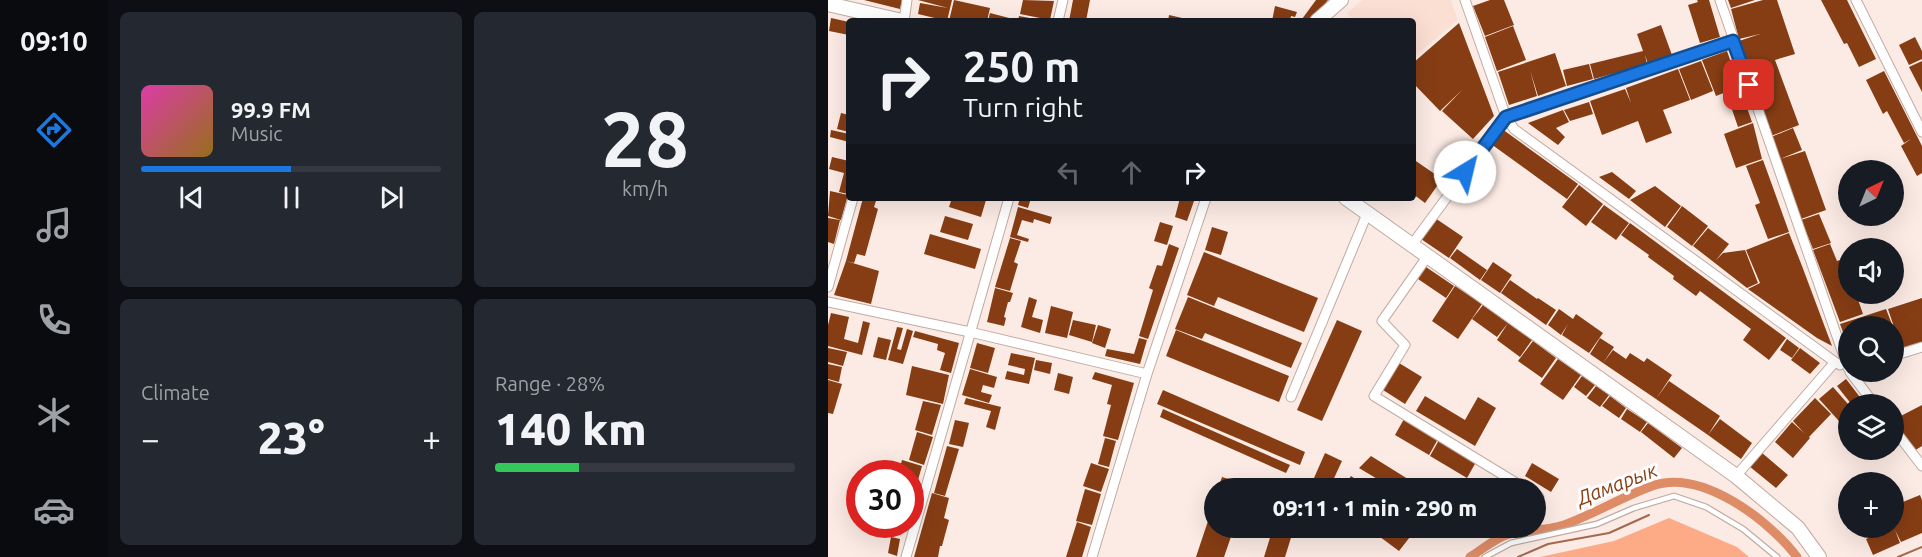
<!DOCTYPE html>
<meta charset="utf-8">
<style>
:root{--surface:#171b24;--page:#242831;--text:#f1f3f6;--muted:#9ea1a6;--line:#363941;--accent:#1b78e2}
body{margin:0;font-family:Ubuntu,sans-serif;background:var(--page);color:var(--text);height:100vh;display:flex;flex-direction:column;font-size:22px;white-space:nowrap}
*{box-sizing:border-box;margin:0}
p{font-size:20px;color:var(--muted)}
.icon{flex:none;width:33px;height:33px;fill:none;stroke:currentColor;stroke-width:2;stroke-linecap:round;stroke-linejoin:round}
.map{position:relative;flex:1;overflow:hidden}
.drawer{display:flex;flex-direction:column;gap:12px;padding:12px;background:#0d0f14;width:720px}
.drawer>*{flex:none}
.guide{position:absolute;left:18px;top:18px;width:570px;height:183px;border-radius:6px;box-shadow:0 6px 24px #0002;background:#171b24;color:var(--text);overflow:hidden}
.needle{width:39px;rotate:43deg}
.tools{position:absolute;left:1010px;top:160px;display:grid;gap:12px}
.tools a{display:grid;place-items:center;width:66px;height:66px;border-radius:50%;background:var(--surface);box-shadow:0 6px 24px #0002;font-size:30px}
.speed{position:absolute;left:18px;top:460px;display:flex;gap:12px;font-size:30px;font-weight:700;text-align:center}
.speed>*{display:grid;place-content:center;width:78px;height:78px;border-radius:50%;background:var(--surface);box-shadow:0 6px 24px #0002;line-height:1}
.speed .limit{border:9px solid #d22;background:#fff;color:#111}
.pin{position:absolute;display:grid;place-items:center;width:51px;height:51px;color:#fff;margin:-26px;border-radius:12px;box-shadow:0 3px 9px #0006}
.me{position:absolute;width:66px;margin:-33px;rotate:36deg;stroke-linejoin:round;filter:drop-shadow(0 0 4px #0008)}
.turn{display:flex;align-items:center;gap:21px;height:126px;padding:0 18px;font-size:27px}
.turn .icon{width:78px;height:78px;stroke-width:2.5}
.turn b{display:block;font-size:42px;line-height:51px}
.lanes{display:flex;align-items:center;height:57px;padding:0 18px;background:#0003;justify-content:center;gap:30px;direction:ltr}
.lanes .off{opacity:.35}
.big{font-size:45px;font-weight:800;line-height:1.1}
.drawer .widget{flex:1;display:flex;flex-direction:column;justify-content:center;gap:9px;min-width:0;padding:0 21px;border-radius:9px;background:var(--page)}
.drawer .dial{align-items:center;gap:0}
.dial b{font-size:78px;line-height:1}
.song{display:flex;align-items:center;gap:18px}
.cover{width:72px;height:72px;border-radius:9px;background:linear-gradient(135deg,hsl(320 70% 55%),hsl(40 70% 35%))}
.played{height:6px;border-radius:3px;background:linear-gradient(90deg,var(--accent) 50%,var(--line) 50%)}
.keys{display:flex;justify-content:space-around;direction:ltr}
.heat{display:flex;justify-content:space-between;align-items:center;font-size:33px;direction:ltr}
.charge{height:9px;border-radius:4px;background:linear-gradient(90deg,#34c759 28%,var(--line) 0)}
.drawer .tiles{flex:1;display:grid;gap:12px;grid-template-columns:repeat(2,1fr)}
.trip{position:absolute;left:376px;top:478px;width:342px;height:60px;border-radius:30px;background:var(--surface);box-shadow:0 6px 24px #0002;font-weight:800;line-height:60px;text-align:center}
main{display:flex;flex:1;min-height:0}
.dock{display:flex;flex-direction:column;width:108px;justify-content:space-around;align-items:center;background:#090b0e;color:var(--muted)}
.dock .icon{width:42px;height:42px}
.dock .selected{color:var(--accent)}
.dock b{font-size:27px;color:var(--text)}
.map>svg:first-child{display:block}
</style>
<main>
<nav class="dock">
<b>09:10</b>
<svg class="icon selected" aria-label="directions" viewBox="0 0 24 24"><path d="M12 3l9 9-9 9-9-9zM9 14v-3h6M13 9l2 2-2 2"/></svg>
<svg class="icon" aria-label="music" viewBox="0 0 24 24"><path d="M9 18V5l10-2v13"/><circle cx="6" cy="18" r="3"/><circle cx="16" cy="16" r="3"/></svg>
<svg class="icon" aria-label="phone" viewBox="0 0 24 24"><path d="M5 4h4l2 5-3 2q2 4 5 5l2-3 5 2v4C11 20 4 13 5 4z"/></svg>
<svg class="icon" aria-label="climate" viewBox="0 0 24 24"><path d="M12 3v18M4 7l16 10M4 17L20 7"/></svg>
<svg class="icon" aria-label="car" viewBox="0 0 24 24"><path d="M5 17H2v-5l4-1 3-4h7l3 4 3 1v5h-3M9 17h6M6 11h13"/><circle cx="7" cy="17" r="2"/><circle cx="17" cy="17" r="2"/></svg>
</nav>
<section class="drawer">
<div class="tiles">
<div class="widget">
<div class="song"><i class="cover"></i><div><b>99.9 FM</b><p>Music</p></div></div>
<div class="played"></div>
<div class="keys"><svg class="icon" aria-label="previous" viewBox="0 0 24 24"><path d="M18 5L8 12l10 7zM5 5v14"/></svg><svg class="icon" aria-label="pause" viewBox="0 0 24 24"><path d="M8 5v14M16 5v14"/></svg><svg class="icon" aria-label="next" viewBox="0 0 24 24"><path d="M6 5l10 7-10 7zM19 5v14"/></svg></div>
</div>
<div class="widget dial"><b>28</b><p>km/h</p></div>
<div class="widget"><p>Climate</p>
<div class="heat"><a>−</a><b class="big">23°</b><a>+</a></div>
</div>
<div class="widget"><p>Range · 28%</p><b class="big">140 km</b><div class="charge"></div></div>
</div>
</section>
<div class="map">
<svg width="1094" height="557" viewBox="0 0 1094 557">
<rect width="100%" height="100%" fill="#fcebe4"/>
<path fill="#fcdfd3" d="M534,0H623L630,20L585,58V21H527L519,13Z"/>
<path fill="#fcab86" d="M841,518L909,547L921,557H712L786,541Z"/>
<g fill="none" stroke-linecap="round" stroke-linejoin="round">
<path stroke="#a4694d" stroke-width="2" d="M690,557L720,544L781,533L821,515
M1070,557L1094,547"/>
<path stroke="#de8c66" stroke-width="9" d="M642,557C654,550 668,537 681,534C699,530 718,531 736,525C766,514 794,497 824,486C873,468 941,520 969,557"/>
</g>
<path fill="#863d14" d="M36,0H74L72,9Z
M90,0H124L119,21L90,14L92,3L120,8Z
M126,0L162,8L159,21H121Z
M195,0L226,1L222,20L192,14Z
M245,0H262L258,21H241Z
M488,0H500L483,21L474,19Z
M662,0H676L686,25L657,36L645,6Z
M869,0H881L892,37L872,43L860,5L870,2Z
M900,0H927L903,8Z
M935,0H949L967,54L947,60L971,125L943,136L911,41L932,34L911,39L903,9Z
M993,0H1019L1048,59L1031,67L1019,43L1016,44Z
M447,6L469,12L467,17L463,16L462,21H444Z
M162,13L189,20V21H160Z
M341,15L363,20V21H340Z
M191,16L212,20V21H190Z
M3,18L21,22V35L1,31Z
M631,23L666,116L645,139L614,111L634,90L612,111L585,83V63Z
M833,25L844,55L820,64L817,55L819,64L766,79L762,64L815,51L809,34Z
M685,26L698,60L669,71L657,37Z
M1087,37L1094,51V59L1081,65L1071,45Z
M899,51L924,122L910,127L898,92L888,96L874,60Z
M727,53L738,86L710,96L702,70L709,96L681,105L670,72Z
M873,61L885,91L863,100L851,69Z
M1094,61V92L1081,67Z
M761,64L765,79L739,86L735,70Z
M850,69L862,100L835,110L844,133L818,143L810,121L774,135L762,101L797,89L803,103L798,88Z
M1056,71L1094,146V173L1089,176L1073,146L1083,139L1076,143L1059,111L1055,114L1038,80Z
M761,102L765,114L742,121L736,110Z
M735,110L741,122L728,128L737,137L730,145L700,123Z
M13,113L21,115V132L9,129Z
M925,123L934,159L908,168L896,134Z
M965,128L974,150L952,159L943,137Z
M674,129L721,163L710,178L663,144Z
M3,130L21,134V142L2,137Z
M977,151L998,210L973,219L952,159Z
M4,157L21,161L20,194L11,192L16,173L1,169Z
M585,159L614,179L597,203L585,194Z
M935,160L961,232L940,239L927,205L932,203L918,166Z
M721,163L750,184L739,199L710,178Z
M784,172L808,191L801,199L771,177Z
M751,185L775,204L758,226L734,207Z
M827,186L853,206L837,227L802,200Z
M2,191L20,195L13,220L0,216Z
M35,198H49L46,207L50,209L37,256L29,254L26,263L18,261Z
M124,198H151L158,200L153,217L121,207Z
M192,198H203L200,208L190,205Z
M352,198L366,201L359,221L347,217Z
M776,205L801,223L788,240L763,222Z
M854,206L880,226L864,246L839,227Z
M190,207L224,217L222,224L206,219L205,223L194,220L189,235L201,239L200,242L182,237Z
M991,214L1003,243L985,249L973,220Z
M117,216L145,224L140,240L112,232Z
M0,218L12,220L6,244L0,242Z
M607,218L635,237L621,258L593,239Z
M332,222L345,226L339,245L326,241Z
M802,223L958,338L941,360L915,340L923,329L872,291L868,296L845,279L846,276L820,257L821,255L793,235Z
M384,227L400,232L393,255L377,250Z
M880,228L901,244L888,260L895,253L917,250L930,283L919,288L865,246Z
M961,233L974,266L1004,346L989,338L920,289L932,283L918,250Z
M102,234L153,249L147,269L96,254Z
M182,238L193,241L186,262L190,264L182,291L167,287Z
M341,244L351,248L320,339L311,336L325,290L321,288L329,265L334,266Z
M1002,244L1009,261L1020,257V294H1028L1035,314L1012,322L985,250Z
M629,249L659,270L652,280L622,258Z
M376,252L490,298L476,332L390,297L386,306L359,295Z
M18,261L51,271L43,304L6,295Z
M665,262L684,275L672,293L653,280Z
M598,267L626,286L618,298L590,279Z
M682,280L709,299L710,298L728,310L718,325L673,293Z
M627,286L654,304L630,339L604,321Z
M167,288L185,293L182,302H180L176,317L178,318L176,326L159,322Z
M201,297L209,300L204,317L215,320L212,333L193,327Z
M360,297L474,343L463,368L377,333L374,339L347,329Z
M1094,298V342L1065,352V329L1071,342L1060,309Z
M655,305L680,323L669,337L644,319Z
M223,306L245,312L239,338L217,333Z
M731,309L745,319L748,314L775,333L761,353L734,335L740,324L733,335L720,325Z
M1058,309L1065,327H1020V346L1012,324Z
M3,313L21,317L16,339L30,343L35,321L42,323L34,355L0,346V325Z
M245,320L268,325L264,342L241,335Z
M509,320L534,331L494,421L469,410Z
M680,323L704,340L692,357L669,340Z
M270,325L283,329L277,348L264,343Z
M69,327L75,328L69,349L73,350L79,329L85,331L75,364L60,360Z
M348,330L461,376L451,402L338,356Z
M87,331L131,343L123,373L112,370L117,353L109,350L110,344L85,337Z
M50,337L63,340L58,360L45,357Z
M311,338L319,340L312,364L277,356L279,349L306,354Z
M772,338L786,347L775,363L762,354Z
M959,339L971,348L964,358L952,350Z
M705,341L728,358L714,378L690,361Z
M149,343L167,348L160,373L142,368Z
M0,348L19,352L15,366L0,362Z
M972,348L992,363L982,374L963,360Z
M785,350L798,359L802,353L816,362L819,358L844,375L828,399L775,363Z
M183,353L207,358L201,384L177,379L179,371L196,375L197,369L180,365Z
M730,359L753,375L735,400L712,384Z
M208,360L224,363L222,374L206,370Z
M571,363L594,377L577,404L555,390Z
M0,364L14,367L11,382L0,379Z
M84,366L121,375L115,404L78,395Z
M142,369L169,377L166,388L155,385L153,392L164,395L161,403L134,395Z
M267,372L306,383L290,440L275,436L283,405L279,404L284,385L264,379Z
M230,373L245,377L241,394L226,390Z
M754,376L767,385L758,396L746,387Z
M1018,379L1038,405H1024L1009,386Z
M0,380L14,384L5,414L0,413Z
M841,381L892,416L880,435L828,399Z
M768,386L781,395L772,407L759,398Z
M1005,387L1020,404V431L991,399Z
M335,390L477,452L472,465L329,404Z
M597,396L637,420L650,397L668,408L647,446L588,411Z
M782,396L798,408L791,418L774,406Z
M138,398L173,407L167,430L158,427L163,411L136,404Z
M987,398L1003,414L981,437L982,438L965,458L947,442L964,422L976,433L965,421Z
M95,401L113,405L104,435L87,430Z
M1094,405V446L1086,451L1065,423V420Z
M335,409L462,465L458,473L332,417Z
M799,409L819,422L812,432L793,419Z
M576,419L610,439L601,455L567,435Z
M892,419L924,443L913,459L880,435Z
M127,420L141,423L135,447L121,444Z
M820,423L854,448L846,458L813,432Z
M89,432L105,437L96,465L81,460Z
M277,438L288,441L281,467L270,464Z
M611,440L648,462L639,478L602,456Z
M119,446L131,449L117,496L106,493Z
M933,452L960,475L948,488L921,466Z
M497,453L514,461L501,489H485L482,487Z
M543,456L596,489H566L531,468Z
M74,460L94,466L90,480L82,477V474H70Z
M263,463L281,469L273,492L255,486Z
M704,463L731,479L723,492L697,476Z
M523,476L542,489H527L518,483Z
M394,477L420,485L419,489H390Z
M671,478L689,489H664Z
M82,480L88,482L85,497H82Z
M257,489L273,494L264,525L248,521Z
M104,493L121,498L116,518L121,520L114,546H112L110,557H86Z
M1092,495L1094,500V533L1073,542L1067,530L1072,543L1045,555L1038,539L1051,533L1042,536L1038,528H1065V506Z
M387,500V528H406L396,557H368Z
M249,522L263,527L254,557H238Z
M445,528H466L457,557H436Z
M540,528H578L585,533L571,551Z
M63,537L72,539L69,556L60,553Z"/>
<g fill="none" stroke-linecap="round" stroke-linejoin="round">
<defs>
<path id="lane" d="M657,557L683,543L769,524L806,508L846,496L878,507L915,529L949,557"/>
<path id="street" d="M637,0L678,117L686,129L1007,362
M892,0L1020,368
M1028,0L1094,132
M76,21L79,0
M230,21L235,0
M583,246L678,117L905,41
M599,257L554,321L577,345L546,396L698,489
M0,287L25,198
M0,302L142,332L319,374
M1065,356L1094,347
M1022,372L1047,405
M463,397L539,214
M1065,428L1094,466
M908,476L1007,362L1012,365
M708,495L711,497
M78,557L181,198
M264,557L319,374L378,198"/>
<path id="secondary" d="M0,4L74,21
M489,21L513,0
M518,198L908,476L970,528L991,557"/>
</defs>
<use href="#lane" stroke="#bfaba2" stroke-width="7"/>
<use href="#street" stroke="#bfaba2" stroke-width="11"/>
<use href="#secondary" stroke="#bfaba2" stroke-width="16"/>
<use href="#lane" stroke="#fff" stroke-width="4.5"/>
<use href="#street" stroke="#fff" stroke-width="9"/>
<use href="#secondary" stroke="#fff" stroke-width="14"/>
</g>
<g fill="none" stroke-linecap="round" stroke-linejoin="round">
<defs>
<path id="route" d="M637,172L678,117L905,41L921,85"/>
</defs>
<use href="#route" stroke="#124e93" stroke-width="15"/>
<use href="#route" stroke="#1b78e2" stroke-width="10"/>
</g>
<g text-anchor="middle" stroke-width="6" stroke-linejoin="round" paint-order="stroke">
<g font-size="20" font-style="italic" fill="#893e15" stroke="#fdfdfd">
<text transform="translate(789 484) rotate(-21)" y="7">Дамарык</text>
</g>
</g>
</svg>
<div class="tools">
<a><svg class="needle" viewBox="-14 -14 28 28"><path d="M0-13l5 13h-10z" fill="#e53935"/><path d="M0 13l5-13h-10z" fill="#9ea1a6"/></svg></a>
<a><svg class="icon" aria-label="sound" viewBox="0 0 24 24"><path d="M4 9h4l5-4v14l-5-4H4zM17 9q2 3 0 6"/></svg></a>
<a><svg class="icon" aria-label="search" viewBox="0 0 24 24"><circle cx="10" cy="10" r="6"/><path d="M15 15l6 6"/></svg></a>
<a><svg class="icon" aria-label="layers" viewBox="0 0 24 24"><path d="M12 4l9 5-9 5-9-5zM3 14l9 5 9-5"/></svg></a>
<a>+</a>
</div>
<div class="speed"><div class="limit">30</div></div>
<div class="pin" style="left:921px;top:85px;background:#d93025"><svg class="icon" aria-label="arrive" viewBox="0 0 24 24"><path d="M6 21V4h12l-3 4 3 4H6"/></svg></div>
<svg class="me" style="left:637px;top:172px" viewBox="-20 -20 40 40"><circle r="19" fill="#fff"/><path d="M0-13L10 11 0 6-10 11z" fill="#1b78e2"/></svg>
<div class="trip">09:11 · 1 min · 290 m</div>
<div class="guide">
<div class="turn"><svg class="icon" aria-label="right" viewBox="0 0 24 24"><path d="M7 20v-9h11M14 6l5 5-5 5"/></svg><div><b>250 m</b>Turn right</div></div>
<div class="lanes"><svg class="icon off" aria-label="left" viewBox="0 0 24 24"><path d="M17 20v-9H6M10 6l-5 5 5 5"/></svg><svg class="icon off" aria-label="ahead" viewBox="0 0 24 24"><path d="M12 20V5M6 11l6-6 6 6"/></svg><svg class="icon" aria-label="right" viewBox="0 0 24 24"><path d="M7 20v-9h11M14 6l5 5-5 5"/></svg></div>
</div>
</div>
</main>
